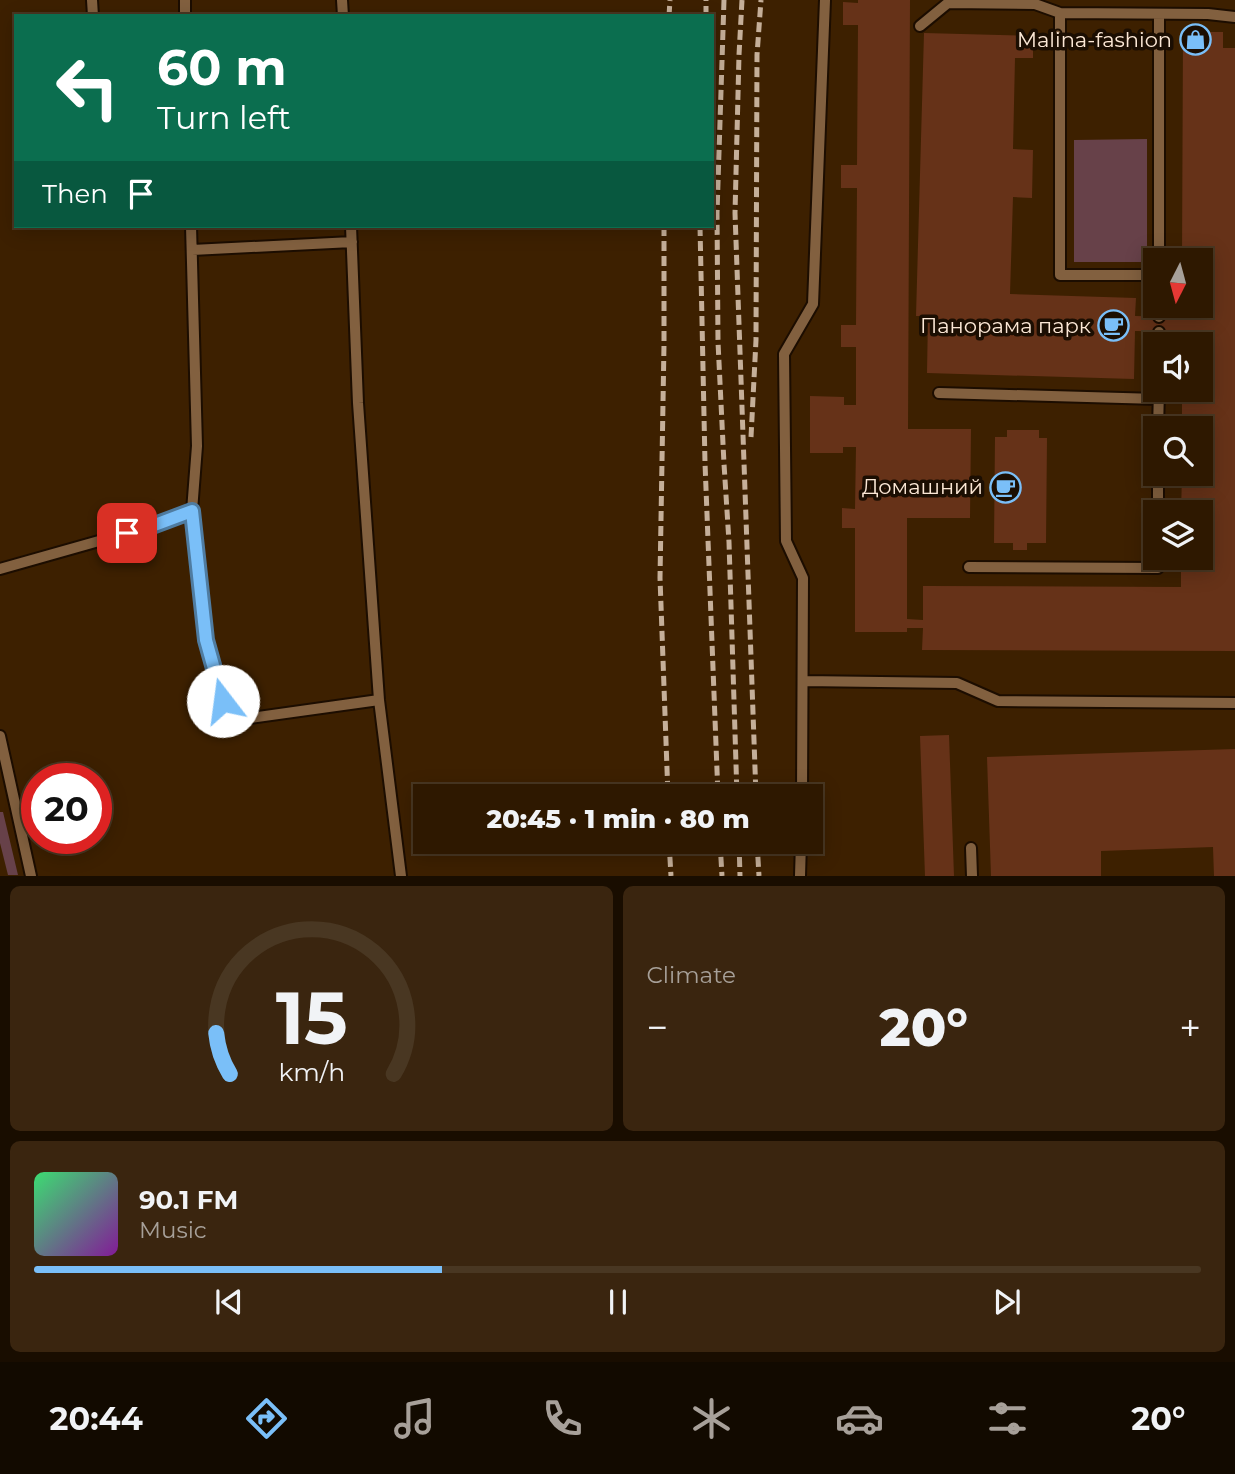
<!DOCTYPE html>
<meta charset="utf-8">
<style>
:root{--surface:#2e1800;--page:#3a250f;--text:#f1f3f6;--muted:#a7a099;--line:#493722;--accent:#7abff8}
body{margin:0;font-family:Montserrat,sans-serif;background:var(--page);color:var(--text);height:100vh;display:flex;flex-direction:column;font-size:26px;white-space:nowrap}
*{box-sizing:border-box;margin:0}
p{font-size:23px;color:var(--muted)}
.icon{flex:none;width:38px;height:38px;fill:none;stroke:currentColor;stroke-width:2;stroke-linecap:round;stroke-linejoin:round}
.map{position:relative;height:876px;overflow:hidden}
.sheet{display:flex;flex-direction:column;gap:10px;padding:10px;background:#190d00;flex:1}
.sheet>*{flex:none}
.top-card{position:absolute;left:14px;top:14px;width:700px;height:214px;border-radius:0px;box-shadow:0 4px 18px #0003,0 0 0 2px var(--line);background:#0b6e4f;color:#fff;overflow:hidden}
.needle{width:46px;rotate:186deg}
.tools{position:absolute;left:1143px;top:248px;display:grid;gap:14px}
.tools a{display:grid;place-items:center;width:70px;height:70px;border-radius:0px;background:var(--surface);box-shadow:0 4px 18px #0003,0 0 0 2px var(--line);font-size:35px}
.speed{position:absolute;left:21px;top:763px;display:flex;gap:14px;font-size:35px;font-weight:700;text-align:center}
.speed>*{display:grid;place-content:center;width:91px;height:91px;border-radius:50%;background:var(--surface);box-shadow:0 4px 18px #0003,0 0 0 2px var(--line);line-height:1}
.speed .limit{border:10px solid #d22;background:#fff;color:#111}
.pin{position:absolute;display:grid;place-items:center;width:60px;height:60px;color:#fff;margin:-30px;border-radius:14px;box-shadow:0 4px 10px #0006}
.me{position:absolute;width:77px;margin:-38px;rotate:345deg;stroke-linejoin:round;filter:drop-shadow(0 0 5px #0008)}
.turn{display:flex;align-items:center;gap:24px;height:147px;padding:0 28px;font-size:32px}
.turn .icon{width:91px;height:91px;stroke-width:2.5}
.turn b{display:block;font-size:49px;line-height:60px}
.then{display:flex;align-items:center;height:66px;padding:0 28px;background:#0003;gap:14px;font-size:26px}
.big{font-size:52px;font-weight:800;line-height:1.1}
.sheet .tile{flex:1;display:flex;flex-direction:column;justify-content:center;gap:10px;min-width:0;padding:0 24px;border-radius:10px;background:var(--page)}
.sheet .dial{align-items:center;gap:0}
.dial svg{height:182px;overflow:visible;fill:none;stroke:var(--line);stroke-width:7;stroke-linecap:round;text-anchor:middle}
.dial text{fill:var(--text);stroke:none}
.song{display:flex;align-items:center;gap:21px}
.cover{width:84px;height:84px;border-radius:10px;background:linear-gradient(135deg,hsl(140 70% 55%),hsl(290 70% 35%))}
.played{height:7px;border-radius:4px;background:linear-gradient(90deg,var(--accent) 35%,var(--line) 35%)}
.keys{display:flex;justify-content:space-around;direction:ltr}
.heat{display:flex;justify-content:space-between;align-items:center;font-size:38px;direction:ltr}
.sheet .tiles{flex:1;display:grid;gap:10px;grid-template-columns:1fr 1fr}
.tile:last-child{grid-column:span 2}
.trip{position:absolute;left:413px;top:784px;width:410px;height:70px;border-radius:0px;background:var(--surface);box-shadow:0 4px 18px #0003,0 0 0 2px var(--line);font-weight:800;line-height:70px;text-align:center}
.menu{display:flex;height:112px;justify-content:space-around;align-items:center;background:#120a00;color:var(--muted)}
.menu .icon{width:49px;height:49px}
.menu .current{color:var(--accent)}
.menu b{font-size:32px;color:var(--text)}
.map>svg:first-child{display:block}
</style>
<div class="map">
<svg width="1235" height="876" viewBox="0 0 1235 876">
<rect width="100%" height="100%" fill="#3d2000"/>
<path fill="#674149" d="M1147,139V262H1074V140Z
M3,812L18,875H8L0,843V812Z"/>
<path fill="#663218" d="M858,0H910L908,429H971L970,518H907V619L923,620V586L1181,587V558H1200V513H1181L1182,474H1200V429H1182V390H1200V345H1182V332L1135,331L1134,379L927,373L928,316H916L924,33L1033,36V58H1015L1013,149L1033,150L1032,198L1013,197L1010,294L1136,298L1135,316L1182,317V306H1200V261H1182L1183,32H1223V48H1235V651L922,650L923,628H907V632H855V528H842V508L855,509L856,447H843V453H810V396L844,397V405H856V347H841V325H856L857,188H841V165H857L858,25H843V2L858,3Z
M1007,430H1039V438H1047L1046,543H1027V550H1013V543H994L995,437H1007Z
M949,735L954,876H925L920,736Z
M1235,749V876H1214L1213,847L1101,851V876H991L987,757Z"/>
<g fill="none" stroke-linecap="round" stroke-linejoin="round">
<defs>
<path id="service" d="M92,0L93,16
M185,0V16
M342,0L343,16
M1060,13V275H1155
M1159,14V261
M920,26L948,3L1035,4L1060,13L1208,14L1235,17
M191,226L197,446L192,511L206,640L229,721L379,700
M351,226L358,403L379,700L401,876
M192,250L352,242
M1159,317V306
M1159,345V332
M939,393L1158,399
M1158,429L1159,390
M1158,513V474
M969,567L1158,568V558
M0,569L152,526L192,511
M803,681L957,683L998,701L1235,703
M0,736L31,876
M802,796L803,578L786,541L784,354L813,304L825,0
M971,848L972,876
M800,876L801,842"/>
</defs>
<use href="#service" stroke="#1c0d00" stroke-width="14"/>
<use href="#service" stroke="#82603f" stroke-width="10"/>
<path stroke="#c5af99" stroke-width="5" stroke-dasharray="10 5" stroke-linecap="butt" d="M724,0L717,213L718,342L724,464L729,542L737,796
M742,0L739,55L735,213L756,796
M669,16L670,0
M706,16V0
M664,226V344L660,578L668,796
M700,226L705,463L718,796
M751,437L756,340L757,55L761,0
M669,842L671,876
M720,842L722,876
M739,842L740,876
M757,842L759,876"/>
</g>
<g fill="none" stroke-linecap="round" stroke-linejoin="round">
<defs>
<path id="route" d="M127,533L152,526L192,511L206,640L223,701"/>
</defs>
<use href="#route" stroke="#4f7ca1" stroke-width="18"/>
<use href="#route" stroke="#7abff8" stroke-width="12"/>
</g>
<defs>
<symbol id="shop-ring" viewBox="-11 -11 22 22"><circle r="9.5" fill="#1b0e02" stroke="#7abff8" stroke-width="1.5"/><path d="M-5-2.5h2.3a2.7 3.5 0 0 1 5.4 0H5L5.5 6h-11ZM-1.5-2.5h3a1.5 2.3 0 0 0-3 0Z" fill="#7abff8"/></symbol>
<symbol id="cafe-ring" viewBox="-11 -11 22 22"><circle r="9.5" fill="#1b0e02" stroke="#7abff8" stroke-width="1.5"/><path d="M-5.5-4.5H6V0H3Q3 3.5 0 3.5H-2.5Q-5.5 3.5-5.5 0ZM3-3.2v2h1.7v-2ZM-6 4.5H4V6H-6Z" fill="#7abff8"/></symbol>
</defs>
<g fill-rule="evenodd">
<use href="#shop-ring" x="1178" y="22" width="35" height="35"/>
<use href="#cafe-ring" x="1096" y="308" width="35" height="35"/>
<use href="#cafe-ring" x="988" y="470" width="35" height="35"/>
</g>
<g text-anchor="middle" stroke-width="7" stroke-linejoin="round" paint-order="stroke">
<g font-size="21" fill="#fce8d6" stroke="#1b0e02" text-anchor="end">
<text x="1172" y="47">Malina-fashion</text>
<text x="1091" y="333">Панорама парк</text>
<text x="983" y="494">Домашний</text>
</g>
</g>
</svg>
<div class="tools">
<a><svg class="needle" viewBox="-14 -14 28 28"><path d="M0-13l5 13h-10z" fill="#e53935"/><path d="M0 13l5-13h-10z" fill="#a7a099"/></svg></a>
<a><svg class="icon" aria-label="sound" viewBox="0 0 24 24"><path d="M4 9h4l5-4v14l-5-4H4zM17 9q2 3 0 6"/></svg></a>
<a><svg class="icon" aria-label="search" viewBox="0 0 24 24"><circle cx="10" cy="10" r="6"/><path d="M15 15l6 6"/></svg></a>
<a><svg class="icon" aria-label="layers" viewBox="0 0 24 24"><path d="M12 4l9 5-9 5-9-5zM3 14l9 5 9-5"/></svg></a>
</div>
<div class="speed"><div class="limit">20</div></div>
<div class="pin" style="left:127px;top:533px;background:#d93025"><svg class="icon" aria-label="arrive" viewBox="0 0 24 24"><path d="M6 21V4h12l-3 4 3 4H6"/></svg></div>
<svg class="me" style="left:223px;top:701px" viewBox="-20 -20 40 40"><circle r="19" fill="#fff"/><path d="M0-13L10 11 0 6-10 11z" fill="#7abff8"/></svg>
<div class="trip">20:45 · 1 min · 80 m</div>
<div class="top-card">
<div class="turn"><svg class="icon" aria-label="left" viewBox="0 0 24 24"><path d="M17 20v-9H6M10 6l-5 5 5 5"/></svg><div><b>60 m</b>Turn left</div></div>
<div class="then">Then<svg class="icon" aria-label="arrive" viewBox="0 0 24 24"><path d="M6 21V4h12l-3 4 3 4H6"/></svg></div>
</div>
</div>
<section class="sheet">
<div class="tiles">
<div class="tile dial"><svg viewBox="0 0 100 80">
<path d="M14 69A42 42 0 1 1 86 69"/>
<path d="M14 69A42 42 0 0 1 8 51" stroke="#7abff8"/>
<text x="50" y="56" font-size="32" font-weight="700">15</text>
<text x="50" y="72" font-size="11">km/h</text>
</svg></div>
<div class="tile"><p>Climate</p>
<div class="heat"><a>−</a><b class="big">20°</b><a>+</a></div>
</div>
<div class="tile">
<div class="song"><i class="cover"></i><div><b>90.1 FM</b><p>Music</p></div></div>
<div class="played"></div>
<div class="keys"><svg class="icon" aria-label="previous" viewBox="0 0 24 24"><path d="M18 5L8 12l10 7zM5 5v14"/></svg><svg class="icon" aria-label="pause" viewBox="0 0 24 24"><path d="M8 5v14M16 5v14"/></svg><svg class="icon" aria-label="next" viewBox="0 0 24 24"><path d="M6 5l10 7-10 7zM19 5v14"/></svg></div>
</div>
</div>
</section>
<nav class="menu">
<b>20:44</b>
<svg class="icon current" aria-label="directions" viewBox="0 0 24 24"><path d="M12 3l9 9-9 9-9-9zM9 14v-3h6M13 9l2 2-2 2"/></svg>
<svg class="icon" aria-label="music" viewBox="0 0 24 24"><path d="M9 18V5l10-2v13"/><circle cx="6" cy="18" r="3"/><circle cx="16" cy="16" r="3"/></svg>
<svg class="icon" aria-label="phone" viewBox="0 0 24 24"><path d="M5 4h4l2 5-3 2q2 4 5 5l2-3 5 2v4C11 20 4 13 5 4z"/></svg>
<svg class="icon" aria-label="climate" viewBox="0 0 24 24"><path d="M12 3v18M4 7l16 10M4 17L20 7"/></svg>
<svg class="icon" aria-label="car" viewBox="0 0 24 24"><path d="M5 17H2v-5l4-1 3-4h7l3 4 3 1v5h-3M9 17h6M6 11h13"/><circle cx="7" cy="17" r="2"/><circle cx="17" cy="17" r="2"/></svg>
<svg class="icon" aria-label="filters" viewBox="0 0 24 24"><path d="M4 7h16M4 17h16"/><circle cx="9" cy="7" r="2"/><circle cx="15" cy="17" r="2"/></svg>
<b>20°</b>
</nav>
